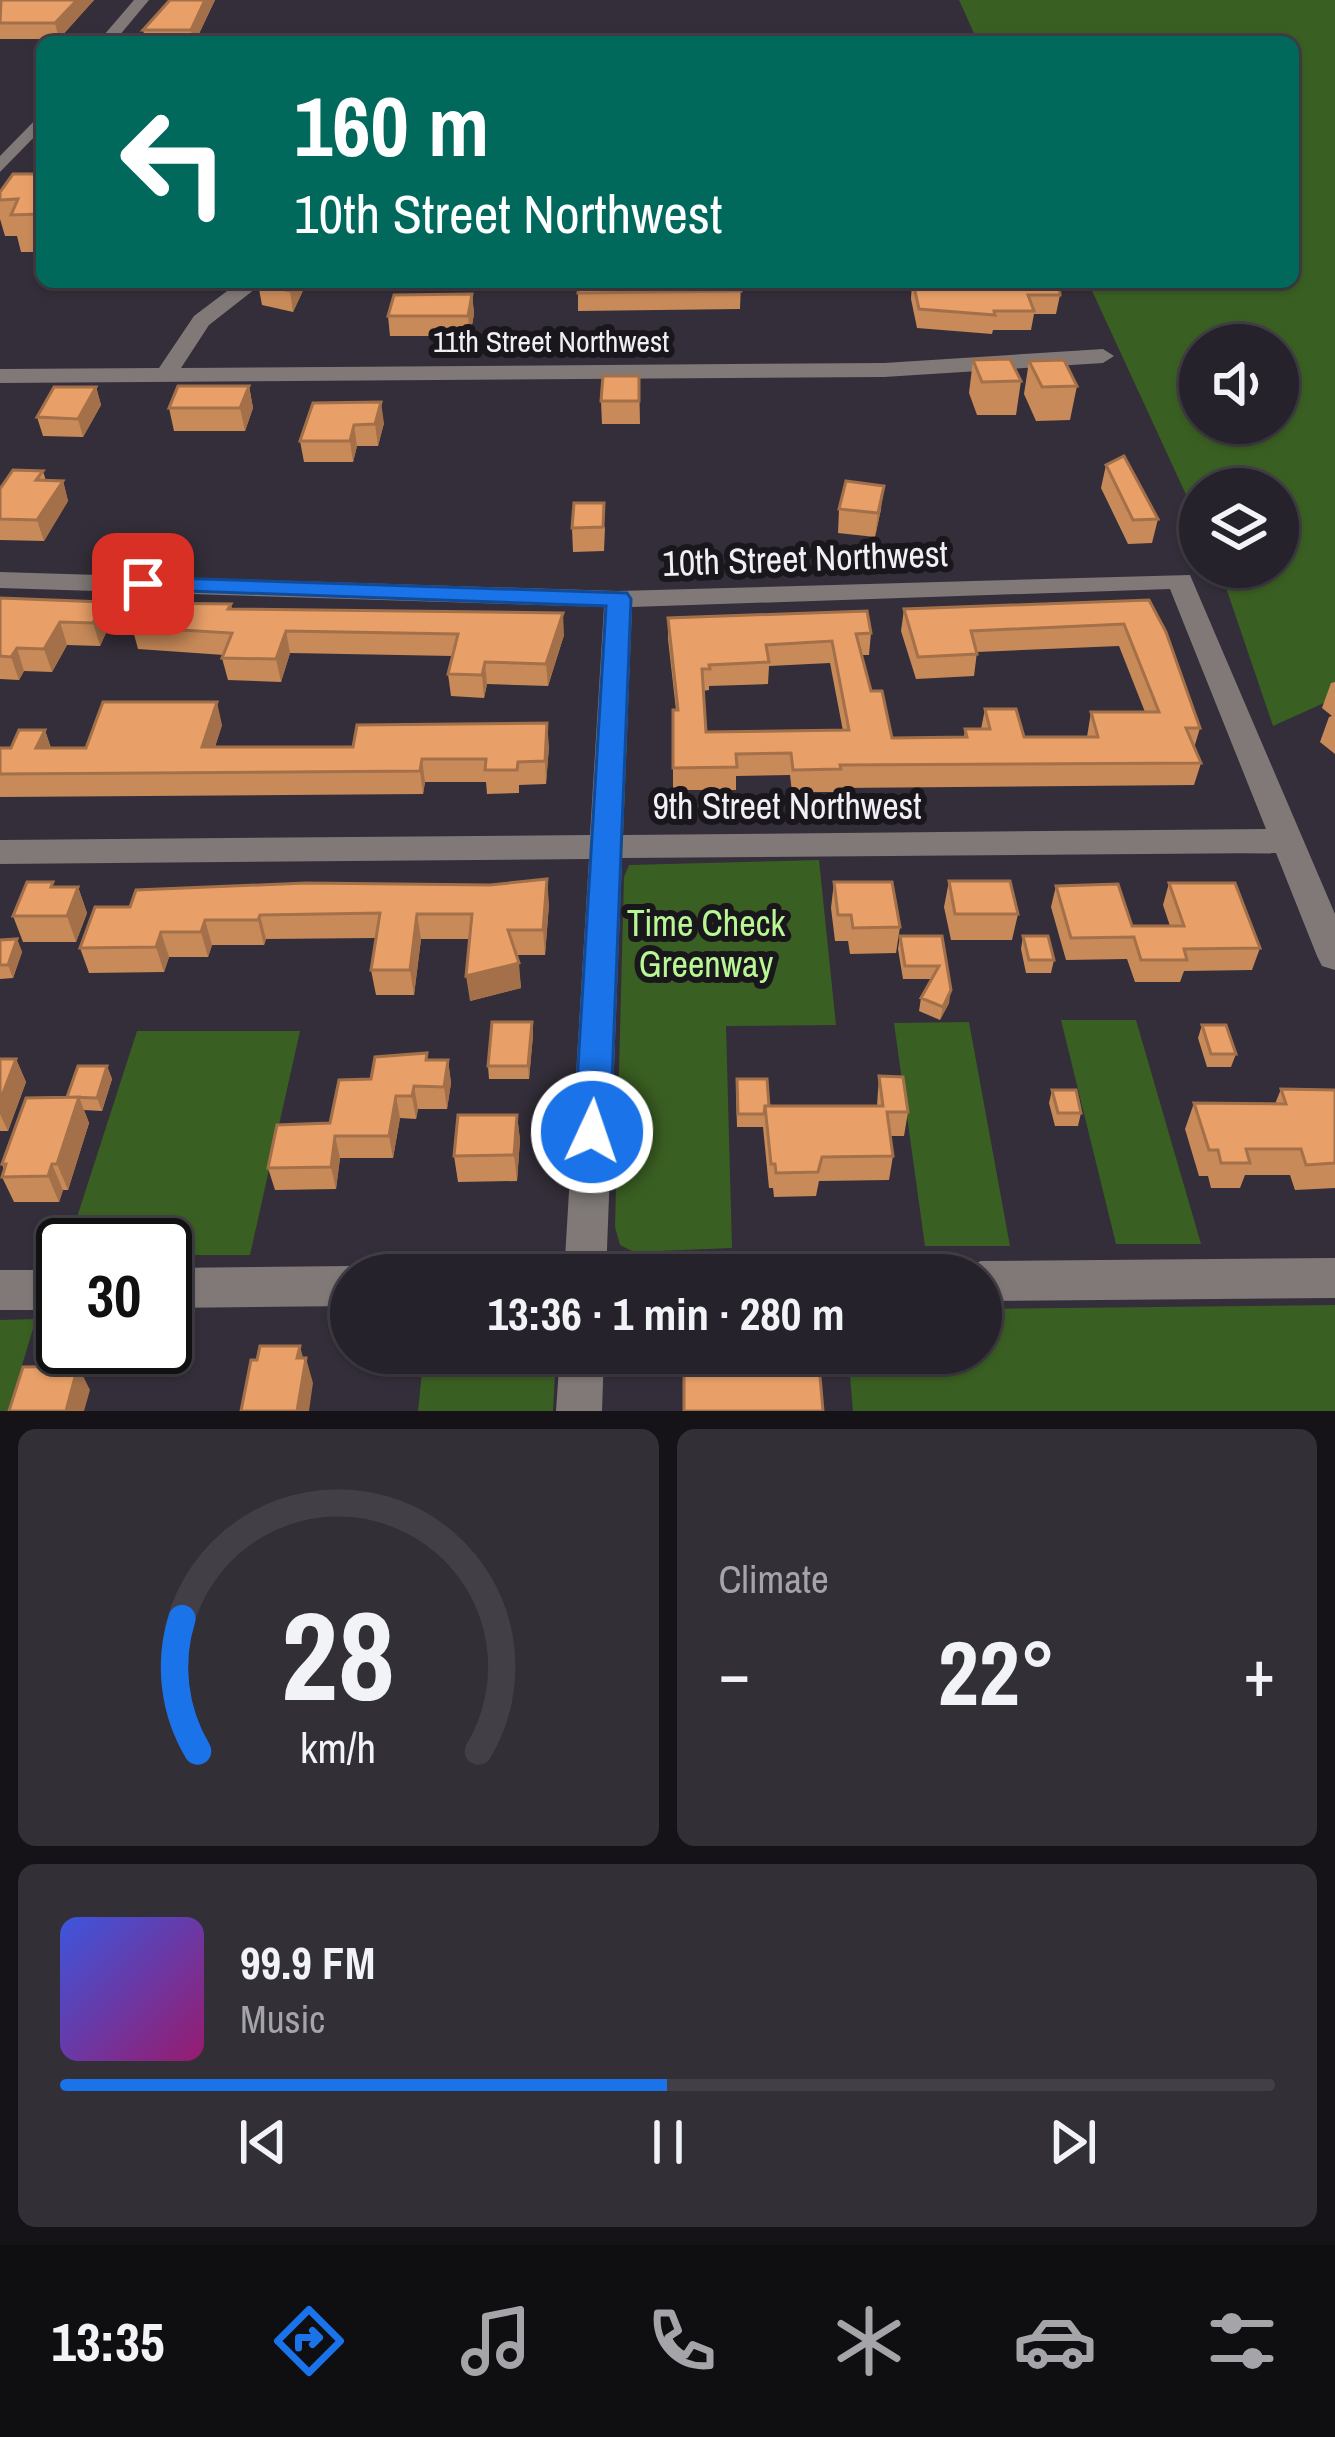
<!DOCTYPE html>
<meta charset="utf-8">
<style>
:root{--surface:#26222b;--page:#322f37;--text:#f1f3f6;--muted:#a4a4a9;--line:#423f47;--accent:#1a73e8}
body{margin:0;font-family:"Archivo Narrow",sans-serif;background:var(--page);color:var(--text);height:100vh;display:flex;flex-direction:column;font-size:45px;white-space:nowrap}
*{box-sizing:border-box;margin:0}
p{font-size:39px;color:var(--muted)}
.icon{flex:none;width:66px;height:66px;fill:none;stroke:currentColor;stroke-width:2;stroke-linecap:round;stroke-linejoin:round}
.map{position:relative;height:1411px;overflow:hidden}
.details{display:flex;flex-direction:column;gap:18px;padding:18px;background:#151318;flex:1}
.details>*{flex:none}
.guide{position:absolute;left:36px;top:36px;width:1263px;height:252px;border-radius:18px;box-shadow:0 3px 9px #0004,0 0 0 3px var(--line);background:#00695c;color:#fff;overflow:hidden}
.buttons{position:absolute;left:1179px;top:324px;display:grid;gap:24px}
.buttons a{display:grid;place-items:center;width:120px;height:120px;border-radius:50%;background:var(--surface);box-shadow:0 3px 9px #0004,0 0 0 3px var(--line);font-size:60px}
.speed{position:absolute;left:36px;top:1218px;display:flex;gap:24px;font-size:60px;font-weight:700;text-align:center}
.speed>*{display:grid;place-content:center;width:156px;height:156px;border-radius:50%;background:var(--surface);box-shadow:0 3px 9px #0004,0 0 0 3px var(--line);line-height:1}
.speed .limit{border:6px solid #111;border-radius:18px;background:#fff;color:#111}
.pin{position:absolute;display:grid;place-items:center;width:102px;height:102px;color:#fff;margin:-51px;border-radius:24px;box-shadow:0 6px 18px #0006}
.me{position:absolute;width:132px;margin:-66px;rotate:3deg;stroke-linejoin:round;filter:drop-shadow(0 0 9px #0008)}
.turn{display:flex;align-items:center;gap:42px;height:252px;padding:0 60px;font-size:54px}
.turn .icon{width:156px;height:156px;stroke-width:2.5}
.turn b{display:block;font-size:84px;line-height:102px}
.big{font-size:90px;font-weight:700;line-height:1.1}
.details .tile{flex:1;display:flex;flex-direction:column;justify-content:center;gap:18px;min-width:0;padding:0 42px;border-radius:18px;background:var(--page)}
.details .dial{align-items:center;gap:0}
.dial svg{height:312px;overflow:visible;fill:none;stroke:var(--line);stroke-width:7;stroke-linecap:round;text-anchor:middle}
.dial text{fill:var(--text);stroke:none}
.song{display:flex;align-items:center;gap:36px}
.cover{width:144px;height:144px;border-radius:18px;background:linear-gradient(135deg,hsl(230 70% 55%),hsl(320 70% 35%))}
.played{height:12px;border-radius:6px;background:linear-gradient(90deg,var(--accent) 50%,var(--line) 50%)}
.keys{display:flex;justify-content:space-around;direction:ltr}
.heat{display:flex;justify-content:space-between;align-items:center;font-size:66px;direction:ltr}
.details .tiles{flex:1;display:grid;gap:18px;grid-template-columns:1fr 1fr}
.tile:last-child{grid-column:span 2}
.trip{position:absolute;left:330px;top:1254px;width:672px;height:120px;border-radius:60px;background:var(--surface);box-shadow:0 3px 9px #0004,0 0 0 3px var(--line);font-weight:700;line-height:120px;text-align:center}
.tab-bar{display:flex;height:192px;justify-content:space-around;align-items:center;background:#0f0e11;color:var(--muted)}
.tab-bar .icon{width:84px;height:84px}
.tab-bar .current{color:var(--accent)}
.tab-bar b{font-size:54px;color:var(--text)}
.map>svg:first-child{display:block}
</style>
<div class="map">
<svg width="1335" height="1411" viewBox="0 0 1335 1411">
<rect width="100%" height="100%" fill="#332e39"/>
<path fill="#3a5f22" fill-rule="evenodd" d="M959,0H1335V698L1273,726L1219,567H1278V489H1200V525L1088,282H1293V42H978ZM1200,345H1278V423H1200Z
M819,860L836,1025L726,1026L732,1248L634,1252L620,1245L615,1227L624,877L629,865Z
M1061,1020H1136L1201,1244H1116Z
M969,1022L1010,1246H925L894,1023Z
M137,1031H300L250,1255H165V1245H68Z
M1335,1305V1411H853L848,1353H981V1309Z
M36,1319L8,1411H0V1320Z
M424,1353H556L553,1411H418Z"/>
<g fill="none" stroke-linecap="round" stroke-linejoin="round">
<path fill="#807977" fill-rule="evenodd" d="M134,0H149L114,42H98Z
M42,113V129L0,172V156Z
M239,282H264L209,325L181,368L884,363L1103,349L1114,356L1103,363L884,377L0,383V369L159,368L194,316Z
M0,572L618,591L1190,575L1335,914V970L1322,966L1317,956L1276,853L622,858L606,1275H564L589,859L0,864V840L590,835L604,607L0,588ZM1170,589L1266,829L623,835L632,607Z
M1335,1258V1298L981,1301V1275H962L966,1267L981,1261Z
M351,1266L368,1275H351V1306L165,1308V1268Z
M0,1270H63V1310H0Z
M560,1353H604L602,1411H556Z"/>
</g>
<path fill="#c88a59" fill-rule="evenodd" d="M0,0H94L59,39H0Z
M170,0H215L195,42H146L143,30Z
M42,174V252H21L17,236H5L0,219V192Z
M741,282L740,309L578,311V293Z
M912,282L1060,295L1056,314H1034L1031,330H993L992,334L917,328L911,299Z
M258,284H306L293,312L262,305Z
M472,294L474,314L470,336H390L388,316Z
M973,360L1021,381L1016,415H977L969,393Z
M1029,361L1077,386L1070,420L1036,421L1024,394Z
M639,376L640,424H602L601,401Z
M249,386L253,408L245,431H174L169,408Z
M96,387L101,405L83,437L43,436L37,417Z
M313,403L384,423L378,446H357L353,462H304L300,441Z
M1106,465L1158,519L1152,543L1128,544L1101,488Z
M43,471L46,481H63L68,501L44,541L0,540V489Z
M839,509H881L875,537L838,533Z
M605,527L604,551L573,552L572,528Z
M0,598L103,602L110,624L100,646L67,645L52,672L24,671L19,680L0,679Z
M1149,600L1200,728L1194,748L1201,763L1194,785L839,788V792H792L790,775L736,776V790H673V710H676L668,639V618L871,633L869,655H861L871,691L892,738L964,737L965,729H981L985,709L1024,737H1087L1091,712H1145L1119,646L977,652L974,676L916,679L901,631L904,609ZM830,663L843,731L706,732L703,691L709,690V686L768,684L769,666Z
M231,604L232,609L564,635L548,686L487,684L484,698L451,696L448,674L453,656L290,653L281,682L228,680L222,658L224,655L138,649L132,627Z
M1335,682V754L1320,742L1329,717L1332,716L1322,708L1331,683Z
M222,725L215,747L549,746L546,784L519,785V793L487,794L486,782H425L423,794L0,797V748H11L45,730L51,748H86Z
M949,881L1018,914L1012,940H951L944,907Z
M834,882L900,927L896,953L850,954L848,941H835L831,908Z
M1169,883L1260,948L1252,970L1184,971L1180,982H1135L1127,959L1066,960L1051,907L1056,886L1132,926H1170L1163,905Z
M55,887H78L87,913L76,942H23L13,916Z
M549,904L545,955H517L521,988L470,1001V939H421L414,995H376L371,970L376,938L266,939L264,945H212L208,957H169L164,972L89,973L80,948L95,907Z
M900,936H942L949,1003L940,1020L919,1011L921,998L932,979H903L898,949Z
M1023,936L1054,960L1051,973H1026L1021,949Z
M17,939L22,952L13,978L0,979V940Z
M532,1022L533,1035L529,1079H489L488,1066Z
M1202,1025L1236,1054L1231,1067H1207L1198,1038Z
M0,1059H16L26,1082L8,1131H0Z
M448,1060L451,1083L447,1109H418L416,1119L400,1118L393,1158H340L336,1189L275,1190L268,1168L330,1123L371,1079Z
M107,1066L112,1079L102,1111L84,1110L89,1123L68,1190H63L59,1202H14L2,1177L4,1170L2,1164L67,1097Z
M879,1076L908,1112L904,1136H890L893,1156L889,1180L819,1181L816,1196L774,1197L773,1188H769L763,1127H737L736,1092L769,1106H877Z
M1281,1089L1335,1090V1188L1295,1190L1290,1175H1245L1240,1188H1211L1208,1176H1199L1185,1129L1194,1103L1275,1104Z
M1052,1090L1081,1113L1078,1126H1055L1049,1103Z
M517,1115L520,1140L517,1181L458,1182L454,1156Z"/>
<path fill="#a37049" d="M77,0H94L59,39L55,23Z
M205,0H215L195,42H193L191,30Z
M294,282H305L306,284L293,312L290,291Z
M472,294L474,314L470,336L468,316Z
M249,386L253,408L245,431L240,408Z
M96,387L101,405L83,437L78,419Z
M381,402L384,423L378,446L375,424Z
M354,425L357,446L353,462L350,441Z
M63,481L68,501L44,541L37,520Z
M884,486L881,509L875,537L878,513Z
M103,602L110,624L100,646L93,623Z
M563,613L564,635L548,686L546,664Z
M60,622L67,645L52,672L44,649Z
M286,631L290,653L281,682L276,659Z
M17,648L24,671L19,680L11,657Z
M485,662L487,684L484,698L482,675Z
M217,702L222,725L207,770L202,747Z
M547,723L549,746L546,784L545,761Z
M45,730L52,753L36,748Z
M422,759L425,782L423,794L420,771Z
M547,879L549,904L545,955L543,930Z
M78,887L87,913L76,942L67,916Z
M417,914L421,939L414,995L410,970Z
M260,915L266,939L264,945L258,920Z
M205,920L212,945L208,957L201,932Z
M161,932L169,957L164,972L156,947Z
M17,939L22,952L13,978L8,965Z
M519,963L521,988L470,1001L466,976Z
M951,990L949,1003L940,1020L943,1007Z
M532,1022L533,1035L529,1079L528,1066Z
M16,1059L26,1082L8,1131L0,1114V1101Z
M448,1060L451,1083L447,1109L444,1087Z
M107,1066L112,1079L102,1111L97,1098Z
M414,1086L418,1109L416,1119L412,1096Z
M396,1096L400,1118L393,1158L389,1136Z
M79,1097L89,1123L68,1190L57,1164Z
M517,1115L520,1140L517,1181L514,1155Z
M335,1136L340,1158L336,1189L331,1167Z
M52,1164L63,1190L59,1202L48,1176Z
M300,1346L305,1365L306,1358L313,1383L309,1411H297V1358Z
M78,1366L90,1390L84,1411H66Z"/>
<path fill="#e9a068" stroke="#a37049" stroke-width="3" fill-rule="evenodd" d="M1,0H77L55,23H0Z
M170,0H205L191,30H143Z
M13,174H42L41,214L11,215L18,199L0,200V192Z
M259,282H294L290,291L258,284Z
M580,282H741V291L578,293Z
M913,282H1059L1060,295H1028L1034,311H994L995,315L919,309Z
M472,294L468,316H388L394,295Z
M1010,359L1021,381L982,382L973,360Z
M1064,360L1077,386L1042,387L1029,361Z
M603,376H639V401H601Z
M178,386H249L240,408H169Z
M54,387H96L78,419L37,417Z
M381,402L375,424L354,425L350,441H300L313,403Z
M1124,456L1158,519L1133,520L1106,465Z
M13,470L43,471L36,480L63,481L37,520L0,519V489Z
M846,481L884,486L878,513L839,509Z
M574,503H604L603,527L572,528Z
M0,598L103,602L93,623L60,622L44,649L17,648L11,657L0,656Z
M1149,600L1166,632L1200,728H1186L1201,763L840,765L841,769L793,770L791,753L736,754L737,767L673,768V710H678L668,618L867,611L871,633L856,634L871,691H882L892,738L967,737L965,729H990L985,709H1016L1024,737H1098L1091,712H1159L1124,624L971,631L977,654L918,657L904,609ZM832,641L849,730L706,732L702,669H710L709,665L769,662L766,645Z
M141,603L231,604L228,609L563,613L546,664L485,662L482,675L448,674L458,634L286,631L276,659L222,658L232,633L132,627Z
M103,702H217L202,747H353L357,725L547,723L545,761L518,762L517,770H485L486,759H422L420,771L0,774V748H11L19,730H45L36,748H86Z
M547,879L543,930H508L519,963L466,976L472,914H417L410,970H371L380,913L260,915L258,920H205L201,932H161L156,947L80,948L95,907H130L136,890L306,883L490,885Z
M949,881H1010L1018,914H955Z
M27,882H53L51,887H78L67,916H13Z
M834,882H892L900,927L853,928L851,915H838Z
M1169,883H1235L1260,948L1184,949L1187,960H1141L1134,937L1071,938L1056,886L1118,884L1132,926H1184Z
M900,936H942L951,990L943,1007L921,998L939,966H905Z
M1023,936H1048L1054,960H1029Z
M17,939L8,965H0V940Z
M492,1022H532L528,1066H488Z
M1202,1025H1226L1236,1054H1211Z
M427,1053L426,1060H448L444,1087L414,1086L412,1096H396L389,1136H335L331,1167L268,1168L277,1125L330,1123L339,1080L371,1079L375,1057Z
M0,1059H16L0,1101Z
M78,1066H107L97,1098L67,1097Z
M879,1076L903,1077L908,1112H887L893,1156L822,1157L818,1172L776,1173L775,1164H771L765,1106H883Z
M737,1079H767L769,1106H765L764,1114H738Z
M1281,1089L1335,1090V1163L1306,1165L1301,1149H1246L1250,1163H1221L1218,1150H1209L1194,1103L1286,1104Z
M1052,1090H1076L1081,1113H1058Z
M79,1097L57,1164H52L48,1176L2,1177L6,1164H2L26,1098Z
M458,1115H517L514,1155L454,1156Z
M260,1346H300L297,1358H306L297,1411H241L251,1360H257Z
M684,1356H754L755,1365H819L823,1411H684Z
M78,1366L66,1411H9L23,1367Z"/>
<path fill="#1a73e8" stroke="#114b97" stroke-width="3" d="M143,577L627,593L631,599L610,1132L605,1143L592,1147L579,1143L574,1132L606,606L134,589L130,584L134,579Z"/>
<g text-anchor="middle" stroke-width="12" stroke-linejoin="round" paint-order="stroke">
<g font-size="30" fill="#f1eef5" stroke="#1a171c">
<text x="551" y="352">11th Street Northwest</text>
</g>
<g font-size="36" fill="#f1eef5" stroke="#1a171c">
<text transform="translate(805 558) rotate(-2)" y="13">10th Street Northwest</text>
<text x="787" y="819">9th Street Northwest</text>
</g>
<g font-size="36" fill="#b8f794" stroke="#1a171c">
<text x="706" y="936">Time Check<tspan x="706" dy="41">Greenway</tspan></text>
</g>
</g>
</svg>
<div class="buttons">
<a><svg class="icon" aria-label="sound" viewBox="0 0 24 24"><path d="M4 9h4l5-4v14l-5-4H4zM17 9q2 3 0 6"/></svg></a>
<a><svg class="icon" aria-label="layers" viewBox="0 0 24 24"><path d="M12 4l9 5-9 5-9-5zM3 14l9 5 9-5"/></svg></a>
</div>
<div class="speed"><div class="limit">30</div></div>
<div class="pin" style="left:143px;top:584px;background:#d93025"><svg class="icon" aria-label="arrive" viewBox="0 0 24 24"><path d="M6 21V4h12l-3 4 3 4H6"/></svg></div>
<svg class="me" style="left:592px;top:1132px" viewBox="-20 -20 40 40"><circle r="17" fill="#1a73e8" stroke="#fff" stroke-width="3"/><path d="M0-11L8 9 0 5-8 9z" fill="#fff"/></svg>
<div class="trip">13:36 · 1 min · 280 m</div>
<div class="guide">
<div class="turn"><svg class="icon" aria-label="left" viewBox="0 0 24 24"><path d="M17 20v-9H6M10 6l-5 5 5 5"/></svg><div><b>160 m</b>10th Street Northwest</div></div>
</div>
</div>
<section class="details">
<div class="tiles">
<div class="tile dial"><svg viewBox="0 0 100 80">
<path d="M14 69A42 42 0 1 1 86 69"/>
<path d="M14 69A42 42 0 0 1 10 35" stroke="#1a73e8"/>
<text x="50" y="56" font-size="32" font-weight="700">28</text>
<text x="50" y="72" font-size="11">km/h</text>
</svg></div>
<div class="tile"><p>Climate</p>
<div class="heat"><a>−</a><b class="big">22°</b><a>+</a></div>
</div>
<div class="tile">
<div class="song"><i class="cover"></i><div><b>99.9 FM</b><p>Music</p></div></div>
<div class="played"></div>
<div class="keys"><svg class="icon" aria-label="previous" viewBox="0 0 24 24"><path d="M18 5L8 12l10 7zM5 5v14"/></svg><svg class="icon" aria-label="pause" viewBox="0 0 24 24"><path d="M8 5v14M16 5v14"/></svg><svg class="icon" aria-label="next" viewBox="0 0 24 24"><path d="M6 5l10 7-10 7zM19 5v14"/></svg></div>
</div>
</div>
</section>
<nav class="tab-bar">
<b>13:35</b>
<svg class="icon current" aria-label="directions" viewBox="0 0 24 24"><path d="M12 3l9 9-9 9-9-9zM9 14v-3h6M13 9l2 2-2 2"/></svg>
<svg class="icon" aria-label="music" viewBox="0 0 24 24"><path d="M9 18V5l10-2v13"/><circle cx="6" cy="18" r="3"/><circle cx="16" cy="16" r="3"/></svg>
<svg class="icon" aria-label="phone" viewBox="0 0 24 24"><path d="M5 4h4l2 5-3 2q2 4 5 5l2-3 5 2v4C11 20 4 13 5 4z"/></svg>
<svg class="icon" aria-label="climate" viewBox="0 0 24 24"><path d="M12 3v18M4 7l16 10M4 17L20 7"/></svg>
<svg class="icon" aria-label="car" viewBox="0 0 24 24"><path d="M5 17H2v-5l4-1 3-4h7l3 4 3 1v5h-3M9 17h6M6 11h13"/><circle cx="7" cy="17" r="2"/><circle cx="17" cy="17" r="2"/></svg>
<svg class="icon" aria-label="filters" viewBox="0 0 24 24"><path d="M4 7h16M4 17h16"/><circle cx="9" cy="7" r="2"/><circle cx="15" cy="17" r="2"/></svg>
</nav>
